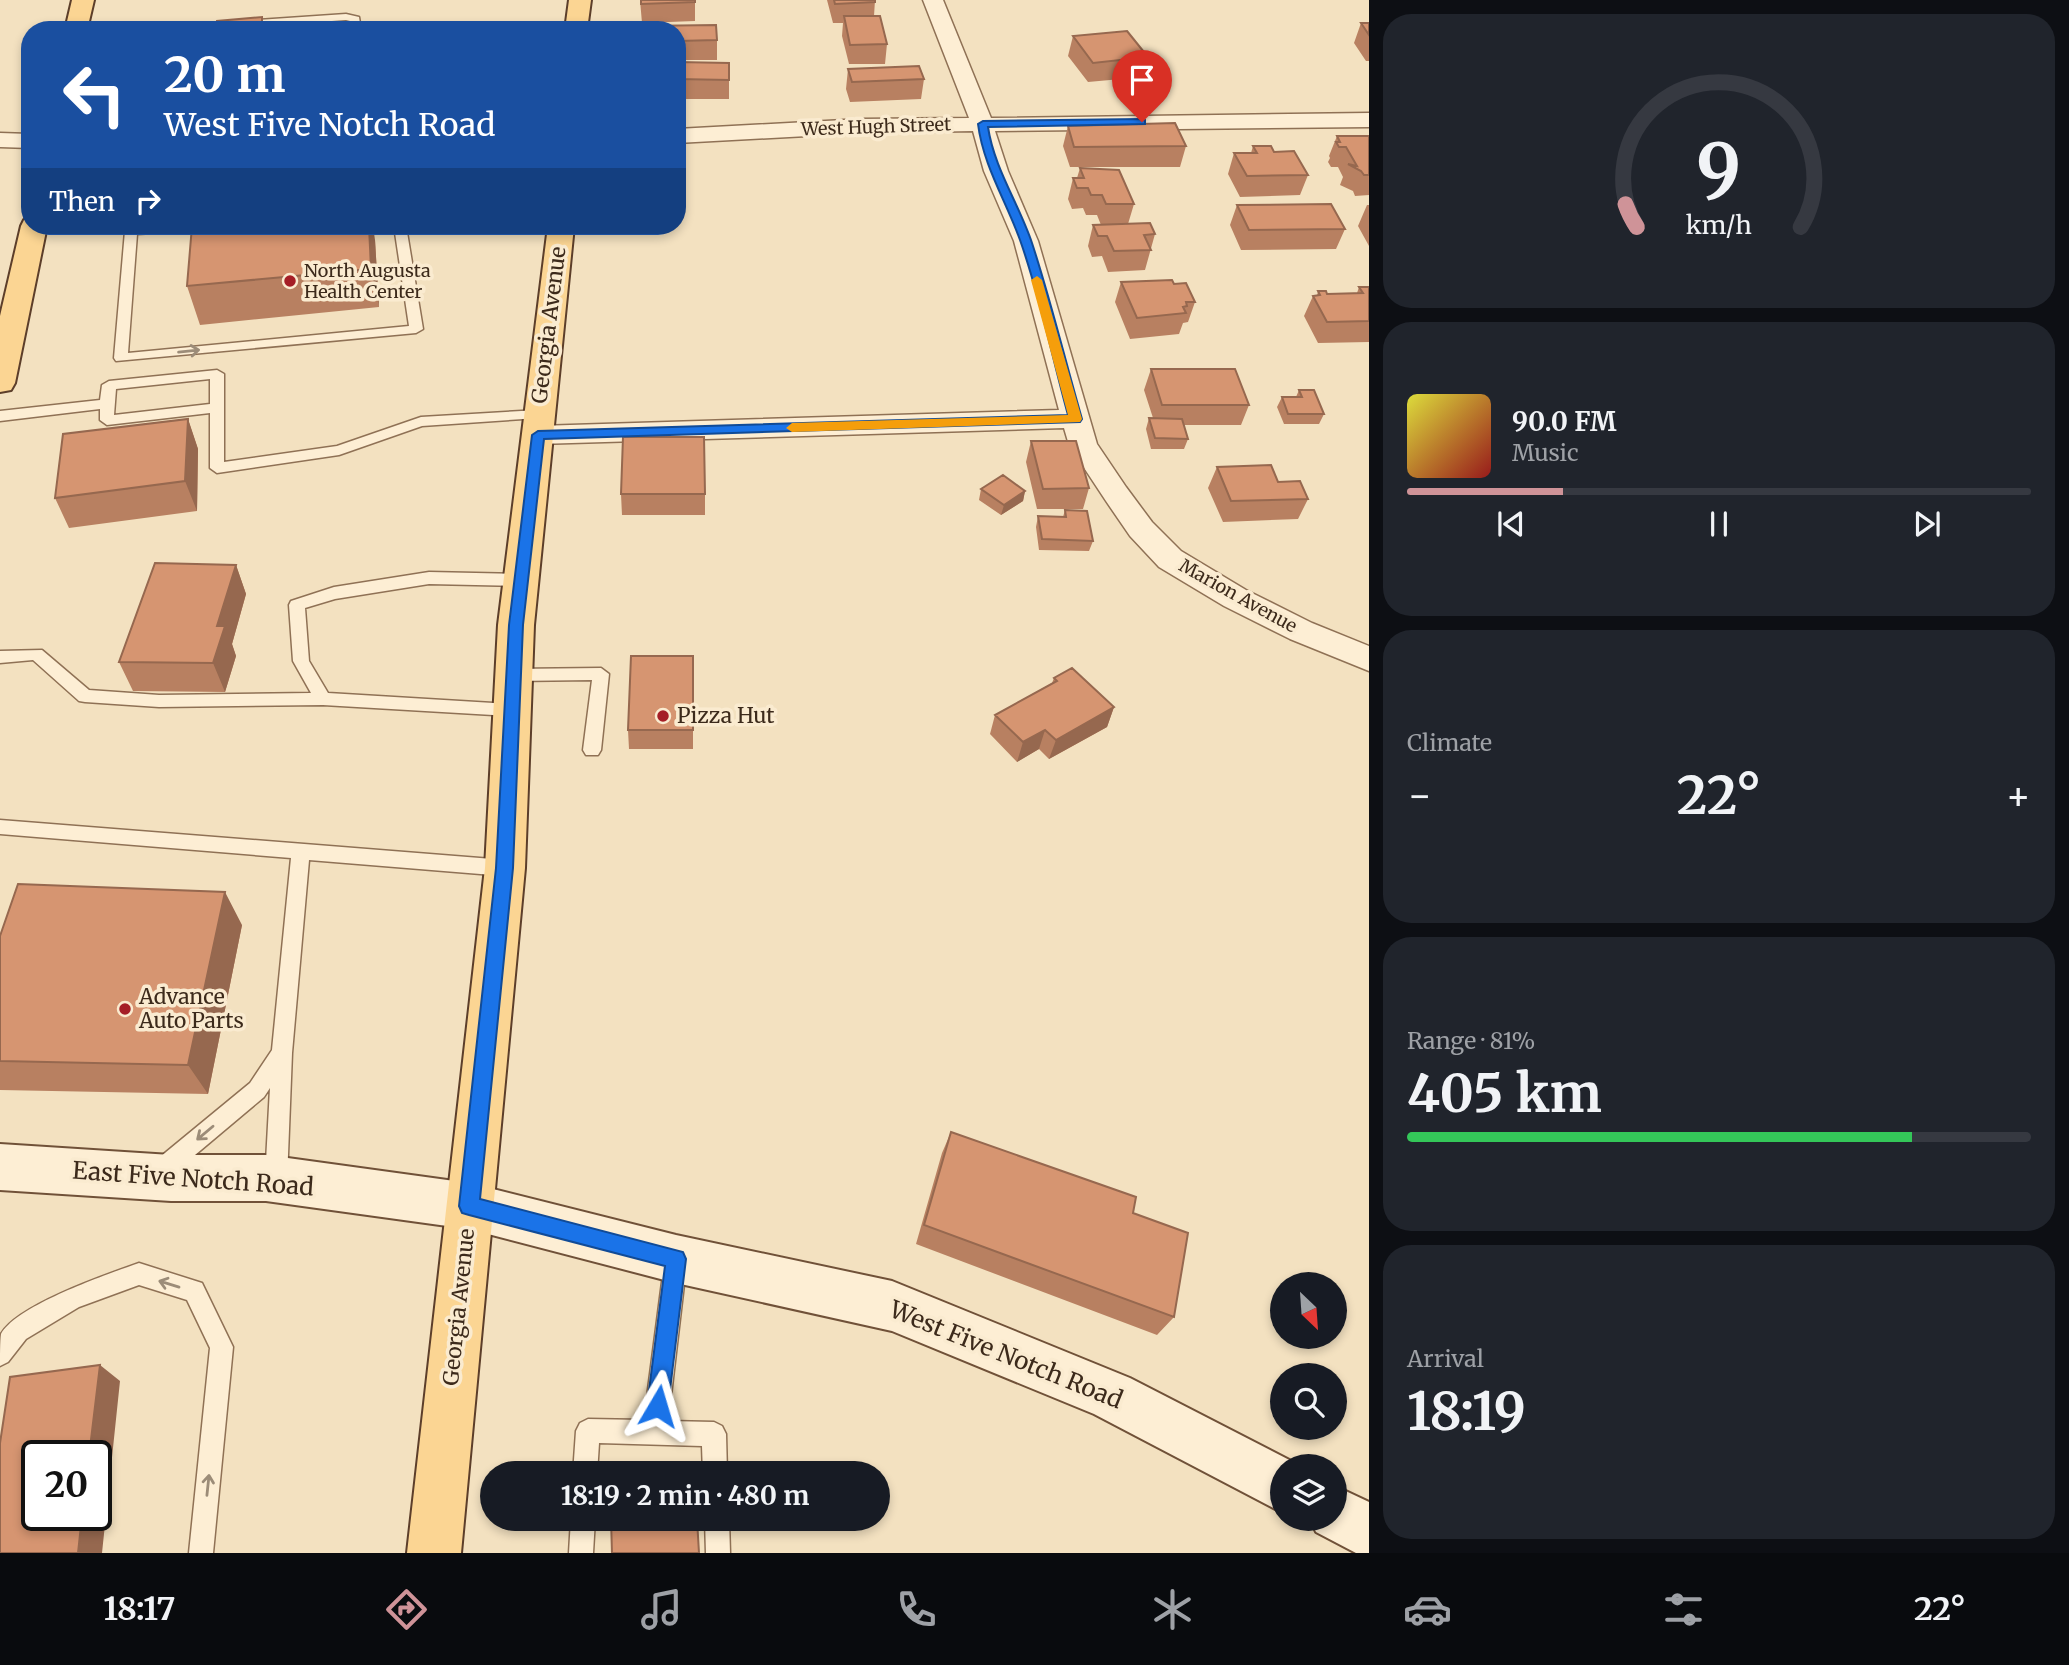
<!DOCTYPE html>
<meta charset="utf-8">
<style>
:root{--surface:#171b24;--page:#20242c;--text:#f1f3f6;--muted:#9ea1a6;--line:#363941;--accent:#cf9398}
body{margin:0;font-family:Merriweather,serif;background:var(--page);color:var(--text);height:100vh;display:flex;flex-direction:column;font-size:26px;white-space:nowrap}
*{box-sizing:border-box;margin:0}
p{font-size:23px;color:var(--muted)}
.icon{flex:none;width:38px;height:38px;fill:none;stroke:currentColor;stroke-width:2;stroke-linecap:round;stroke-linejoin:round}
.map{position:relative;flex:1;overflow:hidden}
.panel{display:flex;flex-direction:column;gap:14px;padding:14px;background:#0d0f14;width:700px}
.panel>*{flex:none}
.guide{position:absolute;left:21px;top:21px;width:665px;height:214px;border-radius:28px;box-shadow:0 4px 10px #0003;background:#1a4fa0;color:#fff;overflow:hidden}
.needle{width:46px;rotate:155deg}
.buttons{position:absolute;left:1270px;top:1272px;display:grid;gap:14px}
.buttons a{display:grid;place-items:center;width:77px;height:77px;border-radius:50%;background:var(--surface);box-shadow:0 4px 10px #0003;font-size:35px}
.speed{position:absolute;left:21px;top:1440px;display:flex;gap:14px;font-size:35px;font-weight:700;text-align:center}
.speed>*{display:grid;place-content:center;width:91px;height:91px;border-radius:50%;background:var(--surface);box-shadow:0 4px 10px #0003;line-height:1}
.speed .limit{border:4px solid #111;border-radius:10px;background:#fff;color:#111}
.pin{position:absolute;display:grid;place-items:center;width:60px;height:60px;color:#fff;margin:-72px -30px;border-radius:50% 50% 50% 0;rotate:-45deg;box-shadow:0 0 7px #0007}
.pin .icon{rotate:45deg}
.me{position:absolute;width:77px;margin:-38px;rotate:7deg;stroke-linejoin:round;filter:drop-shadow(0 0 5px #0008)}
.turn{display:flex;align-items:center;gap:24px;height:147px;padding:0 28px;font-size:32px}
.turn .icon{width:91px;height:91px;stroke-width:2.5}
.turn b{display:block;font-size:49px;line-height:60px}
.then{display:flex;align-items:center;height:66px;padding:0 28px;background:#0003;gap:14px;font-size:26px}
.big{font-size:52px;font-weight:700;line-height:1.1}
.panel .widget{flex:1;display:flex;flex-direction:column;justify-content:center;gap:10px;min-width:0;padding:0 24px;border-radius:28px;background:var(--page)}
.panel .dial{align-items:center;gap:0}
.dial svg{height:182px;overflow:visible;fill:none;stroke:var(--line);stroke-width:7;stroke-linecap:round;text-anchor:middle}
.dial text{fill:var(--text);stroke:none}
.song{display:flex;align-items:center;gap:21px}
.cover{width:84px;height:84px;border-radius:10px;background:linear-gradient(135deg,hsl(60 70% 55%),hsl(0 70% 35%))}
.played{height:7px;border-radius:4px;background:linear-gradient(90deg,var(--accent) 25%,var(--line) 25%)}
.keys{display:flex;justify-content:space-around;direction:ltr}
.heat{display:flex;justify-content:space-between;align-items:center;font-size:38px;direction:ltr}
.charge{height:10px;border-radius:5px;background:linear-gradient(90deg,#34c759 81%,var(--line) 0)}
.trip{position:absolute;left:480px;top:1461px;width:410px;height:70px;border-radius:35px;background:var(--surface);box-shadow:0 4px 10px #0003;font-weight:700;line-height:70px;text-align:center}
.tab-bar{display:flex;height:112px;justify-content:space-around;align-items:center;background:#090b0e;color:var(--muted)}
.tab-bar .icon{width:49px;height:49px}
.tab-bar .on{color:var(--accent)}
.tab-bar b{font-size:32px;color:var(--text)}
main{display:flex;flex:1;min-height:0}
.map>svg:first-child{display:block}
</style>
<main>
<div class="map">
<svg width="1369" height="1553" viewBox="0 0 1369 1553">
<rect width="100%" height="100%" fill="#f3e1c0"/>
<g fill="none" stroke-linecap="round" stroke-linejoin="round">
<defs>
<path id="lane" d="M346,14L359,17L361,30H351L350,21L346,20L204,30L226,22Z
M155,226H212L206,230L137,234L128,353L409,326L394,226H406L423,329L416,333L116,361L114,358L125,231L131,227Z
M217,370L224,374V462L337,446L421,417L539,410L546,414L539,418L422,426L339,455L217,473L210,468V413L107,425L100,420V409L0,421V411L100,400L102,385L109,381ZM210,379V404L114,415L116,389Z
M429,572L521,574L529,580L521,586L429,584L335,599L305,608L309,661L328,693L512,704L518,705L520,710L518,715L512,716L323,705L159,707L85,702L79,701L33,660L0,663V651L42,650L89,690L159,695L311,693L293,661L289,605L291,601L334,587Z
M601,668L609,674L601,750L598,755H586L583,750L592,680L513,681L505,675L513,669Z
M0,820L505,860L511,863L514,868L511,873L505,876L309,860L292,1053L287,1180L284,1187L276,1190L268,1187L265,1180L270,1088L264,1097L170,1176L162,1179L154,1176L151,1169L154,1162L250,1083L272,1050L291,858L0,834Z
M676,1248L684,1251L687,1259L668,1421L714,1422L722,1426L726,1434L727,1474H703L702,1446L599,1443L597,1474H573L576,1431L580,1423L588,1419L644,1420L665,1259L668,1251Z
M139,1263L202,1283L233,1347L213,1553H189L210,1348L187,1300L139,1285L79,1307L26,1339L8,1362L0,1366C0,1356 0,1341 1,1334C17,1305 108,1274 139,1263Z
M571,1519H595L593,1553H569Z
M705,1519H729L730,1553H706Z"/>
<path id="street" d="M923,0H943L991,118L1369,113V127L995,131L1008,171L1038,241L1097,444L1126,487L1152,522L1181,551L1246,590L1312,623L1369,646V671L1290,639L1224,606L1159,567L1130,536L1106,501L1069,445L1064,428L538,444L528,442L524,435L528,428L538,426L1059,410L1014,241L984,171L973,131L862,133L677,143V129L862,119L969,118Z
M0,133L30,134V148L0,147Z"/>
<path id="secondary" d="M0,1144L171,1155H266L469,1183L676,1235L892,1281L1130,1378L1301,1466H1283V1513L1094,1414L892,1331L676,1283L469,1229L266,1201H171L0,1190Z
M1335,1486L1369,1502V1553H1356L1316,1532L1310,1519H1335Z"/>
<path id="primary" d="M72,0H94L87,30H65Z
M569,0H591L587,30H565Z
M30,219V226H47L15,383L11,390L0,392V316L21,226L24,220Z
M548,226H574L534,625L525,868L461,1553H407L485,868L498,625Z"/>
</defs>
<use href="#lane" stroke="#8f7155" stroke-width="3"/>
<use href="#street" stroke="#8f7155" stroke-width="3"/>
<use href="#secondary" stroke="#705138" stroke-width="4"/>
<use href="#primary" stroke="#5c3e2a" stroke-width="4"/>
<use href="#lane" fill="#fdeed4" fill-rule="evenodd"/>
<use href="#street" fill="#fdeed4" fill-rule="evenodd"/>
<use href="#secondary" fill="#fdeed4" fill-rule="evenodd"/>
<use href="#primary" fill="#fbd593" fill-rule="evenodd"/>
</g>
<path fill="#b88061" d="M640,0H695V21L642,23Z
M827,0H875L874,16L887,44L885,64H849L842,36L843,23H833Z
M1361,23H1369V61H1366L1354,43Z
M677,30L717,40V60H677Z
M1073,36L1148,57L1143,77L1088,82L1068,56Z
M677,62L729,63V99H677Z
M848,69L924,79L921,99L850,102L846,89Z
M1068,126L1186,146L1180,167H1070L1063,146Z
M1337,136H1369V195L1355,196L1353,191L1340,185L1343,177L1338,167H1331L1328,162L1330,158L1329,156Z
M1253,146L1274,152L1308,175L1300,195L1240,197L1228,174L1234,153H1251Z
M1080,168L1134,204L1128,224L1155,234L1145,270L1108,272L1102,256L1092,257L1088,246L1093,225H1101L1097,215H1086L1083,208L1072,209L1068,199L1073,178H1077Z
M1237,205L1345,229L1336,249L1241,250L1230,225Z
M1367,205H1369V246L1358,226Z
M375,240L379,307L200,325L187,286Z
M1121,282L1174,284L1195,302L1188,322L1183,323L1179,334L1130,339L1115,302Z
M1359,287H1369V342L1318,343L1304,316L1313,296H1317L1318,291L1327,294L1357,293Z
M1151,369L1249,405L1241,425H1184L1188,439L1184,449H1151L1146,429L1149,418H1153L1144,390Z
M1299,390L1324,414L1319,424H1284L1277,407L1282,397H1296Z
M188,419L198,449L197,511L69,528L55,498Z
M1031,441L1089,488L1083,509H1037L1026,462Z
M1217,467L1278,482L1308,499L1298,519L1223,522L1208,488Z
M981,489L1025,491L1023,501L1001,515L979,500Z
M621,494H705V515H622Z
M1065,510L1093,541L1089,551L1039,550L1036,527L1038,516L1063,517Z
M236,565L246,594L232,644L236,656L225,692L133,691L119,662Z
M693,656V749H629L628,730Z
M1054,678L1114,707L1107,727L1049,759L1039,749L1017,762L990,734L995,715L1052,683Z
M242,925L208,1094L0,1090V936Z
M951,1132L1133,1213L1174,1317L1157,1335L916,1244L942,1153Z"/>
<path fill="#96684f" d="M369,226H373L375,240L379,307L371,269Z
M188,419L198,449L197,511L185,481Z
M1025,491L1023,501L1001,515L1004,505Z
M236,565L246,594L232,644L236,656L225,692L213,663L217,626Z
M1114,707L1107,727L1049,759L1056,740Z
M1045,730L1039,749L1017,762L1023,742Z
M225,892L242,925L208,1094L188,1065Z
M100,1365L120,1381L102,1553H78L82,1516H96V1456H89Z"/>
<path fill="#d69571" stroke="#96684f" stroke-width="2" d="M641,0H695V2L641,4Z
M834,0H875V2L835,4Z
M844,16H880L887,44L850,45Z
M262,17V30H216L217,21Z
M1361,23H1369V35Z
M716,25L717,40L677,41V30H641V26Z
M1127,31L1148,57L1093,63L1073,36Z
M677,62L729,63V80L677,79Z
M919,66L924,79L852,82L848,69Z
M1175,123L1186,146L1074,147L1068,126Z
M1337,136H1369V175H1364L1361,171L1348,164L1357,166L1346,147H1339L1336,142H1340Z
M1253,146H1271L1274,152L1294,151L1308,175L1247,176L1234,153H1257Z
M1080,168L1119,170L1134,204H1106L1102,195H1091L1088,188H1077L1073,178H1084Z
M1331,204L1345,229L1249,230L1237,205Z
M1150,223L1155,234L1144,235L1151,250L1114,251L1107,236H1098L1093,225Z
M192,226H369L371,269L187,286Z
M1172,280L1174,284L1186,283L1195,302H1186L1187,306L1183,307L1186,313L1137,318L1121,282Z
M1359,287H1369V321L1327,322L1313,296L1320,295L1318,291H1326L1327,294L1363,293Z
M1151,369H1235L1249,405H1162Z
M1299,390H1314L1324,414H1288L1282,397H1302Z
M1149,418L1182,419L1188,439L1155,438Z
M188,419L185,481L55,498L63,434Z
M623,437H704L705,494H621Z
M1031,441H1076L1089,488L1043,489Z
M1271,465L1278,482L1300,481L1308,499L1231,501L1217,467Z
M1003,475L1025,491L1004,505L981,489Z
M1065,510L1087,511L1093,541L1042,539L1038,516L1066,517Z
M155,563L236,565L217,626H225L213,663L119,662Z
M631,656H693V730H628Z
M1072,668L1114,707L1056,740L1045,730L1023,742L995,715L1057,681L1054,678Z
M18,884L225,892L188,1065L0,1061V936Z
M951,1132L1136,1197L1133,1213L1188,1233L1174,1317L924,1225Z
M100,1365L89,1456H37V1516H82L78,1553H0V1443L10,1377Z
M611,1519H697L699,1553H612Z"/>
<defs><path id="oneway-shaft" d="M-6 0H5M1.5-3L5.5 0L1.5 3" fill="none" stroke-width="1.6" stroke-linecap="round" stroke-linejoin="round" transform="scale(1.75)"/></defs>
<g stroke="#9c8c78">
<use href="#oneway-shaft" transform="translate(189 351) rotate(-6)"/>
<use href="#oneway-shaft" transform="translate(205 1133) rotate(140)"/>
<use href="#oneway-shaft" transform="translate(169 1284) rotate(-163)"/>
<use href="#oneway-shaft" transform="translate(208 1485) rotate(-84)"/>
</g>
<path fill="#1a73e8" stroke="#114b97" stroke-width="2" d="M1142,119L1145,120V124L988,127C994,168 1019,204 1032,243C1051,301 1065,360 1082,419L1080,422L544,439L523,625L513,868L480,1199L683,1252L686,1259L668,1406L665,1414L658,1417L650,1414L647,1406L665,1266L469,1215L462,1213L459,1206L496,868L509,625L532,435L538,431L1068,415C1052,357 1040,296 1020,240C1006,201 983,165 978,124L983,121Z"/>
<path fill="#f59e0b" d="M1037,276L1042,280L1082,419L1080,422L792,432L786,428L792,423L1068,415L1031,280Z"/>
<g fill="#a51e26" stroke="#faebd0" stroke-width="2.5">
<circle cx="290" cy="281" r="7"/>
<circle cx="663" cy="716" r="7"/>
<circle cx="125" cy="1009" r="7"/>
</g>
<g text-anchor="middle" stroke-width="7" stroke-linejoin="round" paint-order="stroke">
<g font-size="18" fill="#3c2a1b" stroke="#faebd0">
<text transform="translate(876 127) rotate(-2)" y="6">West Hugh Street</text>
<text transform="translate(1238 596) rotate(29)" y="6">Marion Avenue</text>
</g>
<g font-size="18" fill="#3c2a1b" stroke="#faebd0" text-anchor="start">
<text x="304" y="277">North Augusta<tspan x="304" dy="21">Health Center</tspan></text>
</g>
<g font-size="21" fill="#3c2a1b" stroke="#faebd0">
<text transform="translate(549 325) rotate(-83)" y="7">Georgia Avenue</text>
<text transform="translate(459 1307) rotate(-84)" y="7">Georgia Avenue</text>
</g>
<g font-size="21" fill="#3c2a1b" stroke="#faebd0" text-anchor="start">
<text x="677" y="723">Pizza Hut</text>
<text x="139" y="1004">Advance<tspan x="139" dy="24">Auto Parts</tspan></text>
</g>
<g font-size="24" fill="#3c2a1b" stroke="#faebd0">
<text transform="translate(193 1179) rotate(4)" y="8">East Five Notch Road</text>
<text transform="translate(1006 1355) rotate(22)" y="8">West Five Notch Road</text>
</g>
</g>
</svg>
<div class="buttons">
<a><svg class="needle" viewBox="-14 -14 28 28"><path d="M0-13l5 13h-10z" fill="#e53935"/><path d="M0 13l5-13h-10z" fill="#9ea1a6"/></svg></a>
<a><svg class="icon" aria-label="search" viewBox="0 0 24 24"><circle cx="10" cy="10" r="6"/><path d="M15 15l6 6"/></svg></a>
<a><svg class="icon" aria-label="layers" viewBox="0 0 24 24"><path d="M12 4l9 5-9 5-9-5zM3 14l9 5 9-5"/></svg></a>
</div>
<div class="speed"><div class="limit">20</div></div>
<div class="pin" style="left:1142px;top:122px;background:#d93025"><svg class="icon" aria-label="arrive" viewBox="0 0 24 24"><path d="M6 21V4h12l-3 4 3 4H6"/></svg></div>
<svg class="me" style="left:658px;top:1406px" viewBox="-20 -20 40 40"><path d="M0-17L14 15 0 8-14 15z" fill="#1a73e8" stroke="#fff" stroke-width="4"/></svg>
<div class="trip">18:19 · 2 min · 480 m</div>
<div class="guide">
<div class="turn"><svg class="icon" aria-label="left" viewBox="0 0 24 24"><path d="M17 20v-9H6M10 6l-5 5 5 5"/></svg><div><b>20 m</b>West Five Notch Road</div></div>
<div class="then">Then<svg class="icon" aria-label="right" viewBox="0 0 24 24"><path d="M7 20v-9h11M14 6l5 5-5 5"/></svg></div>
</div>
</div>
<section class="panel">
<div class="widget dial"><svg viewBox="0 0 100 80">
<path d="M14 69A42 42 0 1 1 86 69"/>
<path d="M14 69A42 42 0 0 1 9 59" stroke="#cf9398"/>
<text x="50" y="56" font-size="32" font-weight="700">9</text>
<text x="50" y="72" font-size="11">km/h</text>
</svg></div>
<div class="widget">
<div class="song"><i class="cover"></i><div><b>90.0 FM</b><p>Music</p></div></div>
<div class="played"></div>
<div class="keys"><svg class="icon" aria-label="previous" viewBox="0 0 24 24"><path d="M18 5L8 12l10 7zM5 5v14"/></svg><svg class="icon" aria-label="pause" viewBox="0 0 24 24"><path d="M8 5v14M16 5v14"/></svg><svg class="icon" aria-label="next" viewBox="0 0 24 24"><path d="M6 5l10 7-10 7zM19 5v14"/></svg></div>
</div>
<div class="widget"><p>Climate</p>
<div class="heat"><a>−</a><b class="big">22°</b><a>+</a></div>
</div>
<div class="widget"><p>Range · 81%</p><b class="big">405 km</b><div class="charge"></div></div>
<div class="widget"><p>Arrival</p><b class="big">18:19</b></div>
</section>
</main>
<nav class="tab-bar">
<b>18:17</b>
<svg class="icon on" aria-label="directions" viewBox="0 0 24 24"><path d="M12 3l9 9-9 9-9-9zM9 14v-3h6M13 9l2 2-2 2"/></svg>
<svg class="icon" aria-label="music" viewBox="0 0 24 24"><path d="M9 18V5l10-2v13"/><circle cx="6" cy="18" r="3"/><circle cx="16" cy="16" r="3"/></svg>
<svg class="icon" aria-label="phone" viewBox="0 0 24 24"><path d="M5 4h4l2 5-3 2q2 4 5 5l2-3 5 2v4C11 20 4 13 5 4z"/></svg>
<svg class="icon" aria-label="climate" viewBox="0 0 24 24"><path d="M12 3v18M4 7l16 10M4 17L20 7"/></svg>
<svg class="icon" aria-label="car" viewBox="0 0 24 24"><path d="M5 17H2v-5l4-1 3-4h7l3 4 3 1v5h-3M9 17h6M6 11h13"/><circle cx="7" cy="17" r="2"/><circle cx="17" cy="17" r="2"/></svg>
<svg class="icon" aria-label="filters" viewBox="0 0 24 24"><path d="M4 7h16M4 17h16"/><circle cx="9" cy="7" r="2"/><circle cx="15" cy="17" r="2"/></svg>
<b>22°</b>
</nav>
